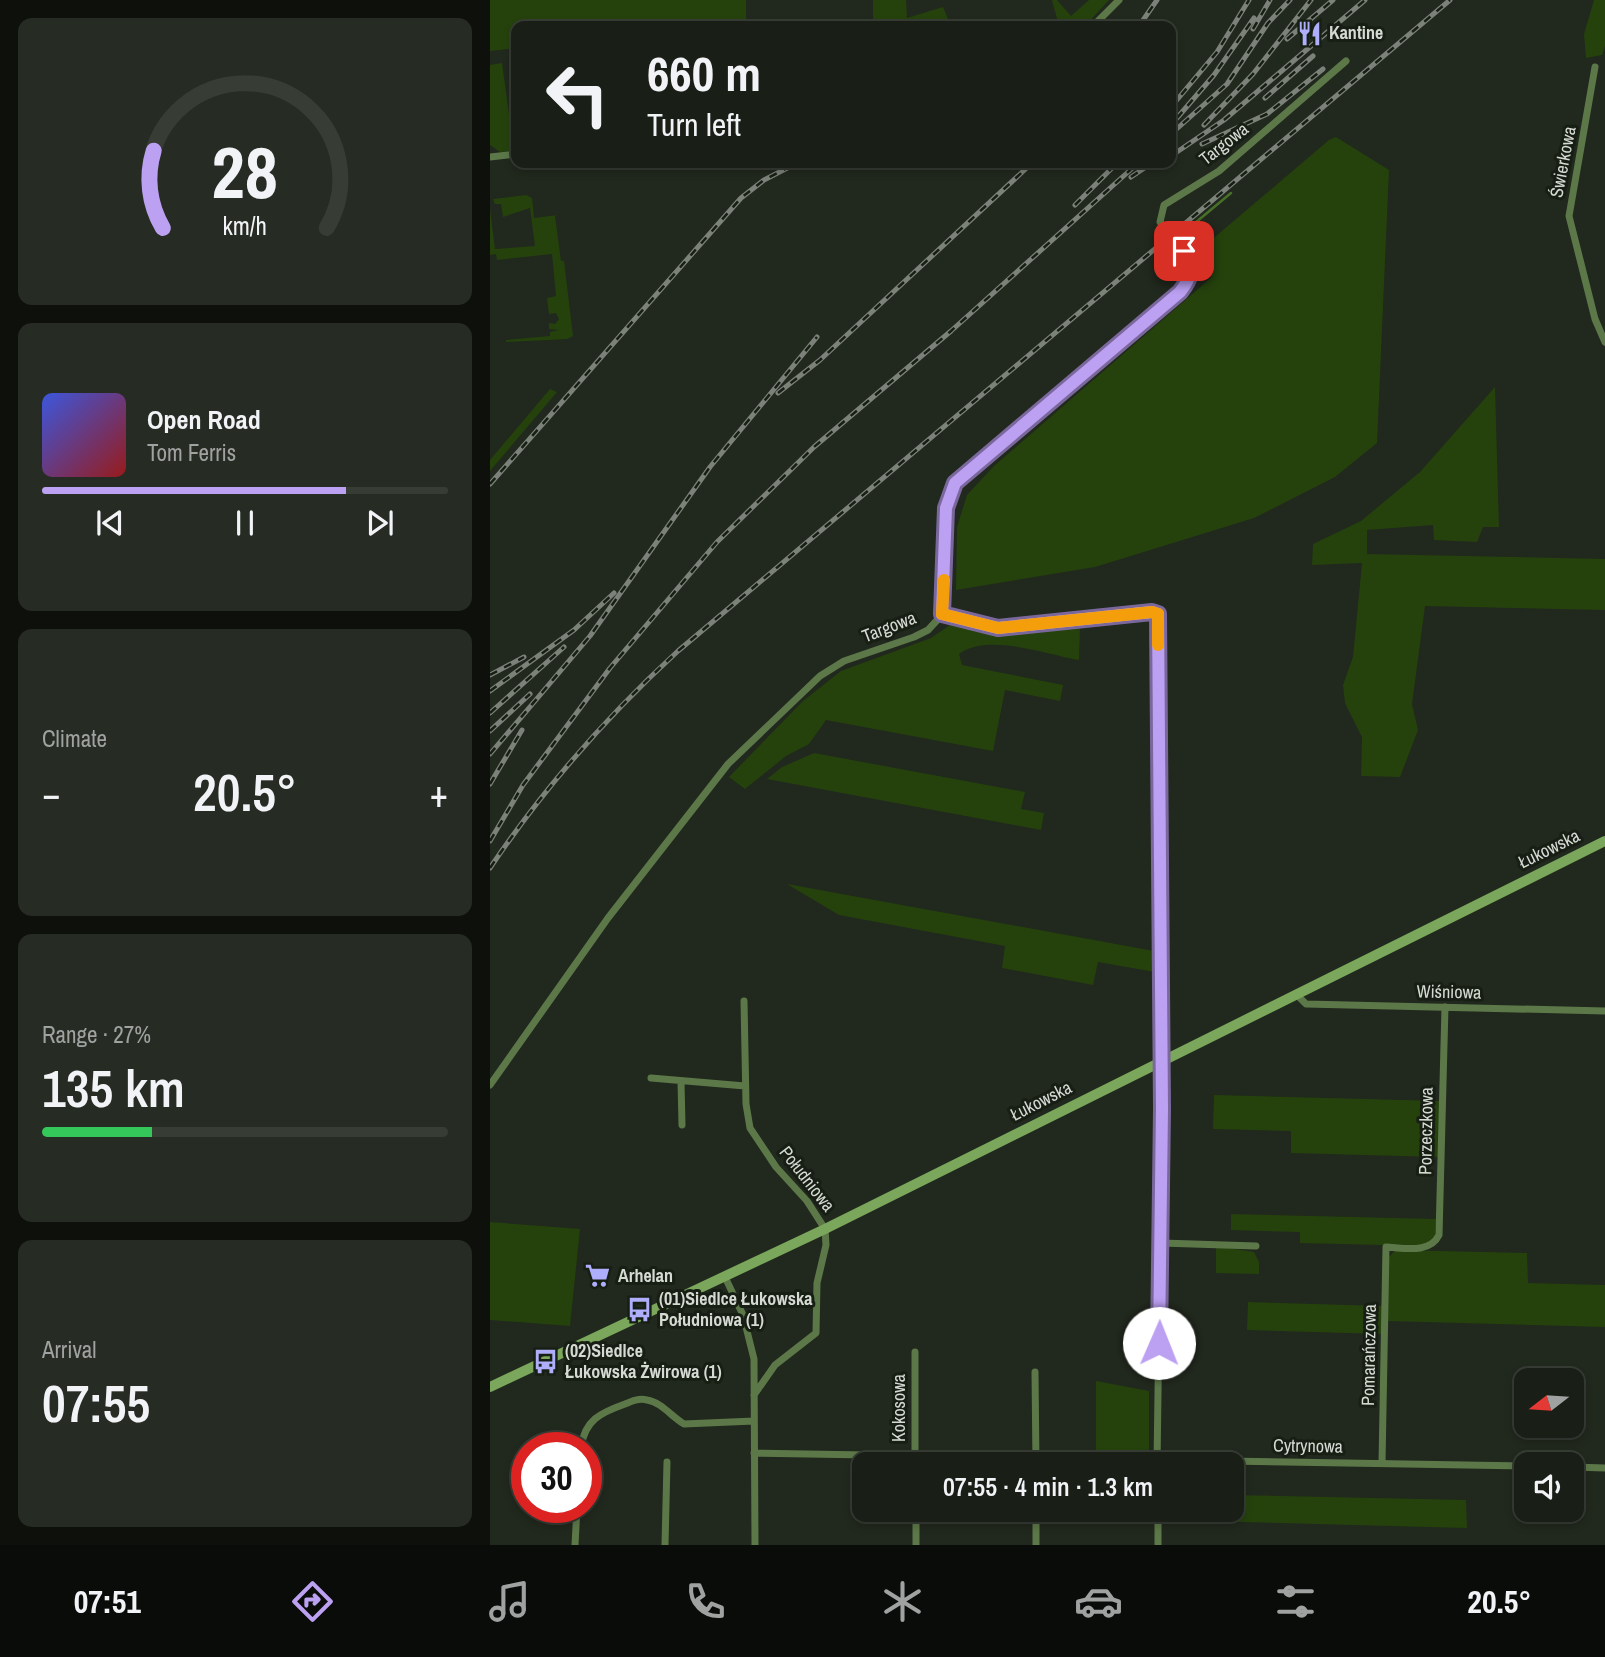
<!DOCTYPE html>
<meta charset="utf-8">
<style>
:root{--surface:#191e16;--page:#262b23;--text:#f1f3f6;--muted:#9fa2a1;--line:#373c35;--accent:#bca0f2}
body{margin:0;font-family:"Archivo Narrow",sans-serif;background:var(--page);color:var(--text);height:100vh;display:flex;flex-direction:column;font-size:26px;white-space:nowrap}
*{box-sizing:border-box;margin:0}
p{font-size:23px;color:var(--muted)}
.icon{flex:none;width:38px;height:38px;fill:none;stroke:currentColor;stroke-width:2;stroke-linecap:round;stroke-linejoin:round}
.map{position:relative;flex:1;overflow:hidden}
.panel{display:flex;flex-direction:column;gap:18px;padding:18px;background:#0e100c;width:490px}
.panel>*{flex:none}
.banner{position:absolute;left:21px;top:21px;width:665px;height:147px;border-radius:14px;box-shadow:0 4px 10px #0003,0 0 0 2px var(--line);background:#191e16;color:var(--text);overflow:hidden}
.needle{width:46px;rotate:253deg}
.buttons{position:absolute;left:1024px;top:1368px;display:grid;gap:14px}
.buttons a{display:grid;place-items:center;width:70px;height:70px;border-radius:14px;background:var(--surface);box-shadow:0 4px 10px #0003,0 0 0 2px var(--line);font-size:35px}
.speed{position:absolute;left:21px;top:1432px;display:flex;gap:14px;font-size:35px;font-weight:700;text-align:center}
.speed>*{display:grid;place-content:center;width:91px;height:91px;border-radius:50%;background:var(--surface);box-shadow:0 4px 10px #0003,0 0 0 2px var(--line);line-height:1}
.speed .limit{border:10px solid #d22;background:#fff;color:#111}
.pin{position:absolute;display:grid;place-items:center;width:60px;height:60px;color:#fff;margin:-30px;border-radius:14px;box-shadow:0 4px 10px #0006}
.me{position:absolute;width:77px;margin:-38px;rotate:1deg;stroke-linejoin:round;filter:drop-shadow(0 0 5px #0008)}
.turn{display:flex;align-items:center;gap:24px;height:147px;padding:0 21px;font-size:32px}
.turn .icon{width:91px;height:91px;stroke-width:2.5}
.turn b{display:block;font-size:49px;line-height:60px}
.big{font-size:52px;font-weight:600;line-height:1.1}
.panel .card{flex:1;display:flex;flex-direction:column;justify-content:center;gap:10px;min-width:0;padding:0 24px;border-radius:14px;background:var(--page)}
.panel .dial{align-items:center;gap:0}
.dial svg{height:182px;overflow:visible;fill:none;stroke:var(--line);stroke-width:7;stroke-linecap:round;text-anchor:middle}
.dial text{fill:var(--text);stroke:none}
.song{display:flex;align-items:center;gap:21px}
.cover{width:84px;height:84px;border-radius:10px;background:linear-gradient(135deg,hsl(230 70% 55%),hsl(0 70% 35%))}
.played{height:7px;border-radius:4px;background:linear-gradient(90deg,var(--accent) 75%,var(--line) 75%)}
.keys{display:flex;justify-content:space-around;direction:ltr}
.heat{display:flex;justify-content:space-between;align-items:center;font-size:38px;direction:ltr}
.charge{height:10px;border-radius:5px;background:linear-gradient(90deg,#34c759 27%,var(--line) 0)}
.trip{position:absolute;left:362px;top:1452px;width:392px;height:70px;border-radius:14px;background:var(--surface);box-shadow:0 4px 10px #0003,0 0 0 2px var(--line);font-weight:600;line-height:70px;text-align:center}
.tab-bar{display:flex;height:112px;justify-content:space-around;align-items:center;background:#0a0c09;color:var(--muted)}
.tab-bar .icon{width:49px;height:49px}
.tab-bar .on{color:var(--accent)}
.tab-bar b{font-size:32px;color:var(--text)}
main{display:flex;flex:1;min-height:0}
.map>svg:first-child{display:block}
</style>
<main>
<section class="panel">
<div class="card dial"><svg viewBox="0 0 100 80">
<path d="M14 69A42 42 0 1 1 86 69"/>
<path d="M14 69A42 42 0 0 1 10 35" stroke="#bca0f2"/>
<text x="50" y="56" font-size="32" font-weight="700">28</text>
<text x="50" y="72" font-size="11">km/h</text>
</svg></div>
<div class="card">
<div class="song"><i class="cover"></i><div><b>Open Road</b><p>Tom Ferris</p></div></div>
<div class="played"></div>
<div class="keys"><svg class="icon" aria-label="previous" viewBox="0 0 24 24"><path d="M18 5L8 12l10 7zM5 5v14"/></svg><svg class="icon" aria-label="pause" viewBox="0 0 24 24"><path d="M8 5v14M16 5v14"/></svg><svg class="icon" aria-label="next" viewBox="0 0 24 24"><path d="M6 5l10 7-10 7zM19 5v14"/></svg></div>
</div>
<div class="card"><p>Climate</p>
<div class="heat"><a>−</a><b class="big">20.5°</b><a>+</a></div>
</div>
<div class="card"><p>Range · 27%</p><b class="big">135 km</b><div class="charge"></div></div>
<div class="card"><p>Arrival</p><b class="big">07:55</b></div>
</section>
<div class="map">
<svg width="1115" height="1545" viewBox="0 0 1115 1545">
<rect width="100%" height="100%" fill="#21281d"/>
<path fill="#25420d" d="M0,0H256V19L198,26H26V48L0,51Z
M383,0H416L417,18L453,7L461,26H383Z
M562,0H567L581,16L599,0H619L595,26H569Z
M1104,0H1115V46L1112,55L1096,58L1094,34Z
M12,63L24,151L10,152L0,145V65Z
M846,137L899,170L887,443L845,477L764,518L605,567L466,590L467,527L477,495L504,466L722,277L707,259L706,253L839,140Z
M36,195L42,198L44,218L68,215L65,216L71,261H74L83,336L77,339L16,342V340L60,336V332L69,330L59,329V323L65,324L69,319L66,313L59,314L57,298L66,296L62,254L7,260L6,254L0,255V209L5,249L45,246L40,208L13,217L11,204H5L3,199Z
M1005,387L1009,527H993L987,542L944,540L943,525L877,530V554L1115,559V610L935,606L922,704L928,730L910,777L871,776L872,737L855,703L853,685L863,657L872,563L822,565L823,544L871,521L930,472Z
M60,389L67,392L0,471V460Z
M460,625L507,634L590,627L589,660C554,654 499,633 469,654L472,665L573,685L570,701L515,690L503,751L336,720L319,744L296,756L255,789L239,777L313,701L351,671L441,638Z
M324,753L535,792L531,809L554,813L551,830L277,779L292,767Z
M297,884L664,951L665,972L608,962L603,985L512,968L515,946L349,915Z
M724,1095L949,1101V1157L801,1153V1131L723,1129Z
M741,1214L946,1219L945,1237L934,1246L810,1243V1232L741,1230Z
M0,1222L90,1229L80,1326L0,1320Z
M726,1246L764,1252L769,1262V1274L726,1273Z
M906,1250L1037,1253L1038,1283L1115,1285V1327L898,1321V1258Z
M758,1302L893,1306L892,1334L757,1330Z
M606,1381L659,1391V1454H606Z
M742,1495L976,1500L977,1528L673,1520V1510H742Z"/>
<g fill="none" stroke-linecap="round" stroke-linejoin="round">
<path stroke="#487028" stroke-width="2.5" d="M697,241L705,223L741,193
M671,269L684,253"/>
<path stroke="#5c7849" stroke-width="7" d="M603,26L629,0
M1105,67L1079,216L1105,319L1115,342
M0,157L26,154
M452,614L508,628L662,612L668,614L672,1109L667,1465
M807,995L816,1004L1115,1011
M254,1001L256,1104L260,1128L286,1167L317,1201L335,1229L336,1245L327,1283L326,1333L285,1365L264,1395
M161,1078L255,1086
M191,1082L192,1125
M0,1085L118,918L238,764L330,676L354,661L424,637L438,630L451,616L456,508L465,483L676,305L698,281L699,259L670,222L674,205L729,171L856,61
M671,1243L766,1246
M235,1277L253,1315L264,1359L265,1545
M545,1372L546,1465
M91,1447C95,1420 110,1413 135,1404C142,1401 149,1398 157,1400C171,1402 182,1417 194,1424L264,1421
M264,1453L1036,1466
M892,1463L896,1247C914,1248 940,1254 949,1235L955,1007
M425,1465V1352
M1082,1467L1115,1468
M426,1510V1545
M546,1510V1545
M668,1510V1545
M85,1545L87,1507
M175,1545L177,1462"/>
<path stroke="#7aa75b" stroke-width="10" d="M0,1387L335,1229L1115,841"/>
<defs>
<path id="rail" d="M649,26L667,0
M763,29L780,0
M797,39L843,0
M775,98L823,56
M681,107L727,52L759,0
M687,118L724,75L764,18
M714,125L763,74L821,0
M681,134L737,84L778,23L800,0
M712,144L777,114L833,69
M681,156L734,120L875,0
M641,177L662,163
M585,205L627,163
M288,393L330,360L542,163
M0,484L251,198L274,180L307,163
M0,675L34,657
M0,691L84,630L124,593
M0,713L74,647
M0,731L40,694
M0,754L100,636L220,467L327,337
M0,784L32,730
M0,841L33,785L120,668L227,542L324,447L461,331L648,163
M0,868C54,788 117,716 188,651L960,0"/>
</defs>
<use href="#rail" stroke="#7c8279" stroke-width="5"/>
<use href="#rail" stroke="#171e13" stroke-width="2.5" stroke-dasharray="8" stroke-linecap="butt"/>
</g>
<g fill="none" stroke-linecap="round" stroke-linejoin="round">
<defs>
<path id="route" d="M669,1343L672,1109L668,614L662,612L508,628L452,614L456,508L465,483L690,292C701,278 705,267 694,251"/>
</defs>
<use href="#route" stroke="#7a689d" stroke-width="18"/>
<use href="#route" stroke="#bca0f2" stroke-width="12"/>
<path stroke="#f59e0b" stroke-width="12" d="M454,580L452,614L508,628L662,612L668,614V645"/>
</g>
<defs>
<symbol id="restaurant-bare" viewBox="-9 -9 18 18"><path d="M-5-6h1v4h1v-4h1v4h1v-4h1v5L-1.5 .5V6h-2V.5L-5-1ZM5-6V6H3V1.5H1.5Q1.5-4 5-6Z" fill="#aeaefa" stroke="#171e13" stroke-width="2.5" paint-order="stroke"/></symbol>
<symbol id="supermarket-bare" viewBox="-9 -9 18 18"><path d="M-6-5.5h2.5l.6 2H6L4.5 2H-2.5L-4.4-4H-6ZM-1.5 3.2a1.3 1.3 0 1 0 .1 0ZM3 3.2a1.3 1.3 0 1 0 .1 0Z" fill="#aeaefa" stroke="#171e13" stroke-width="2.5" paint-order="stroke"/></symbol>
<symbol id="bus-bare" viewBox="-9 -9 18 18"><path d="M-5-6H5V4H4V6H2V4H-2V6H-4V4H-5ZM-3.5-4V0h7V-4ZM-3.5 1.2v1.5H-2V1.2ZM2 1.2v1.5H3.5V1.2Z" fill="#aeaefa" stroke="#171e13" stroke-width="2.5" paint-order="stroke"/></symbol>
</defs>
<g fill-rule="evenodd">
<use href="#restaurant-bare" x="802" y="16" width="35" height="35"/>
<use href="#supermarket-bare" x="90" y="1258" width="35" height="35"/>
<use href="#bus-bare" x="132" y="1292" width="35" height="35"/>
<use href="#bus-bare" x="38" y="1344" width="35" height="35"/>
</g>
<g text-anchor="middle" stroke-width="6" stroke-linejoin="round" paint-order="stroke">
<g font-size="18" font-weight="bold" fill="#d5dad3" stroke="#171e13" text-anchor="start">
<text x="839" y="39">Kantine</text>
<text x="128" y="1282">Arhelan</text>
<text x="169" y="1305">(01)Siedlce Łukowska<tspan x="169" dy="21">Południowa (1)</tspan></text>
<text x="75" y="1357">(02)Siedlce<tspan x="75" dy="21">Łukowska Żwirowa (1)</tspan></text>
</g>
<g font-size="18" fill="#d5dad3" stroke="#171e13">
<text transform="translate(734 144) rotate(-38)" y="6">Targowa</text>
<text transform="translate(1073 162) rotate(-79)" y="6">Świerkowa</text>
<text transform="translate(399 627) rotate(-21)" y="6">Targowa</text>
<text transform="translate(1059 849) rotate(-26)" y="6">Łukowska</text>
<text transform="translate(959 992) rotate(1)" y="6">Wiśniowa</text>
<text transform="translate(551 1101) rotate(-27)" y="6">Łukowska</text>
<text transform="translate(936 1131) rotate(-89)" y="6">Porzeczkowa</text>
<text transform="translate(317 1179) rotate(52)" y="6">Południowa</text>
<text transform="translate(879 1355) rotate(-89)" y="6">Pomarańczowa</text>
<text transform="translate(409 1408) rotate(-90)" y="6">Kokosowa</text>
<text transform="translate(818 1446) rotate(1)" y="6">Cytrynowa</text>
</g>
</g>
</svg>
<div class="buttons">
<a><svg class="needle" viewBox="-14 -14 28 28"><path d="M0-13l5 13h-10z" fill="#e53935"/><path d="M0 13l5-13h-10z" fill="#9fa2a1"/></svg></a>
<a><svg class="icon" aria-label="sound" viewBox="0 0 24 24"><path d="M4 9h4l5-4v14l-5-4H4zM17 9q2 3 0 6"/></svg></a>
</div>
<div class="speed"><div class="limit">30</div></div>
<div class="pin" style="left:694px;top:251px;background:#d93025"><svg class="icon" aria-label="arrive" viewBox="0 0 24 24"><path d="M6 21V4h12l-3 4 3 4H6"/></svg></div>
<svg class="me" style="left:669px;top:1343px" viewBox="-20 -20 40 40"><circle r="19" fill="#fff"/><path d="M0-13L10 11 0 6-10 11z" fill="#bca0f2"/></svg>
<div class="trip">07:55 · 4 min · 1.3 km</div>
<div class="banner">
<div class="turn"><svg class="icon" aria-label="left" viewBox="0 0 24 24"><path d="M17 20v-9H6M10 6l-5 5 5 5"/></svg><div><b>660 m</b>Turn left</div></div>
</div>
</div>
</main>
<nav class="tab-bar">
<b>07:51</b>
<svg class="icon on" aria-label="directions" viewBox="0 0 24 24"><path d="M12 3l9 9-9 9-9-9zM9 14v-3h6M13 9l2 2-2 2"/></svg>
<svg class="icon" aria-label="music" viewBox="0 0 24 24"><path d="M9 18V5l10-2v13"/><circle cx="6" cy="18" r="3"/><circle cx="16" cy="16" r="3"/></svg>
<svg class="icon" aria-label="phone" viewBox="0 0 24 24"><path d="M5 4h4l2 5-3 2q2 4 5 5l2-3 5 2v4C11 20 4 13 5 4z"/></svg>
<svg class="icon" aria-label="climate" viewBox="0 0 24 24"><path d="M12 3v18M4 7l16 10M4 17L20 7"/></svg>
<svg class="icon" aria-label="car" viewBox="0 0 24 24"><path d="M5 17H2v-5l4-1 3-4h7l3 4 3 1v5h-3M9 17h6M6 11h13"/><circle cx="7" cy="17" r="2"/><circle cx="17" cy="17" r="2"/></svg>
<svg class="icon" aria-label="filters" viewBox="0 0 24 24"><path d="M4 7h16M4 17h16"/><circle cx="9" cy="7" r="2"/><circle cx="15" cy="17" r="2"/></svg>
<b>20.5°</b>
</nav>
